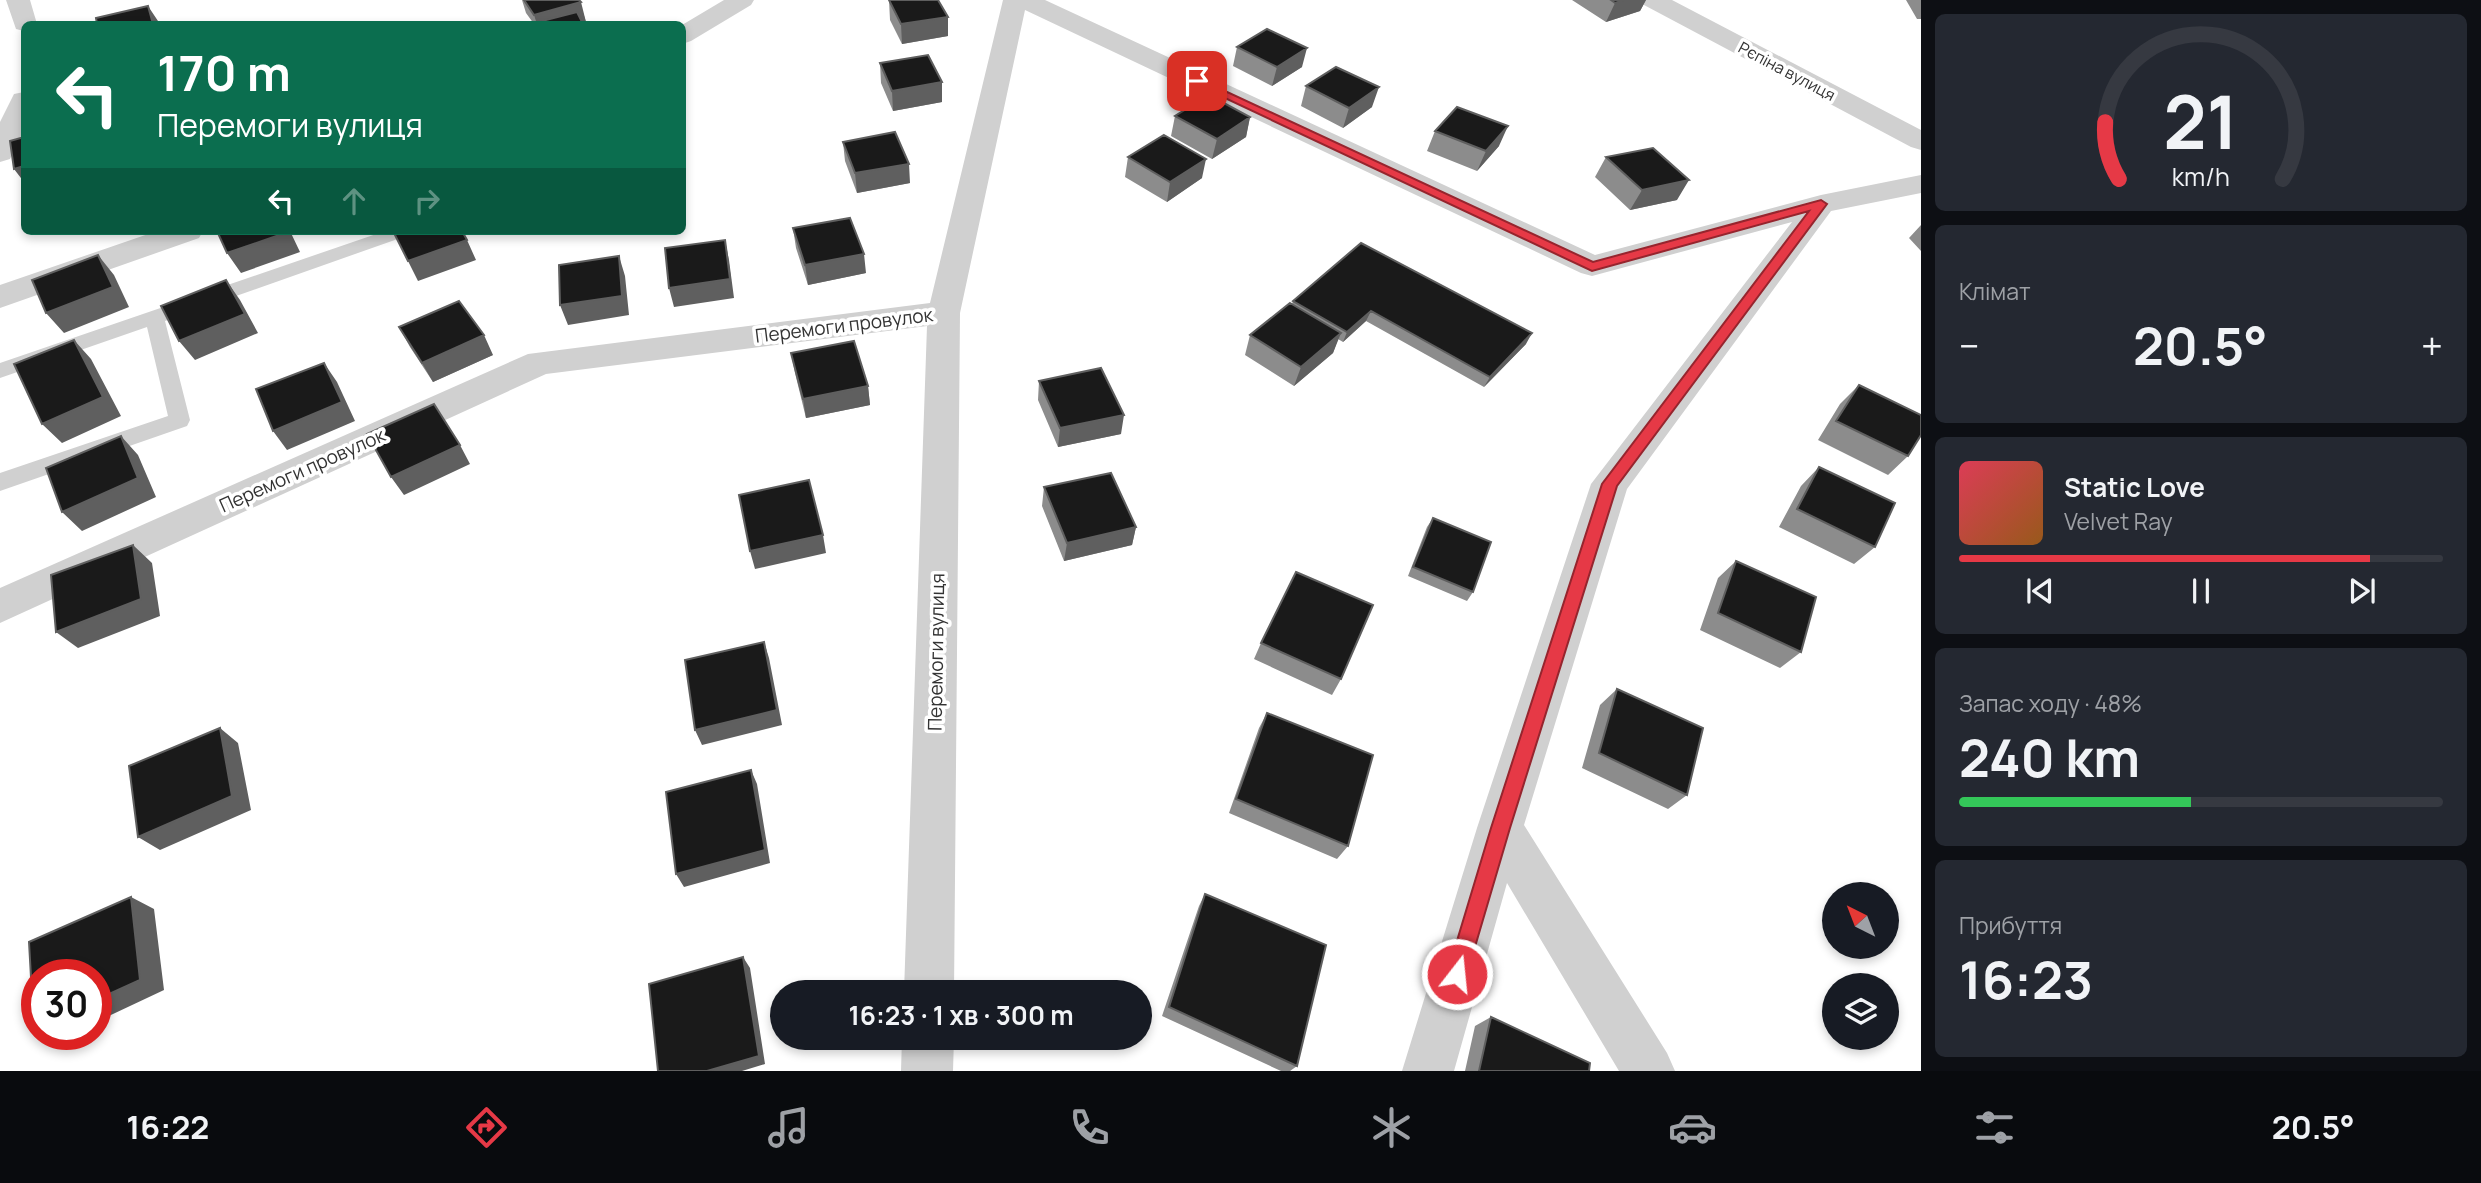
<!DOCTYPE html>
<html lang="uk">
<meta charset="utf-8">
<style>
:root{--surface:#171b24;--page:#242831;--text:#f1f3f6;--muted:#9ea1a6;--line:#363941;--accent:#e63946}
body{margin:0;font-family:Manrope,sans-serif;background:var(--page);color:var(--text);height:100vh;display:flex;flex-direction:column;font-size:26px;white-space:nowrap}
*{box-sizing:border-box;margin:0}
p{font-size:23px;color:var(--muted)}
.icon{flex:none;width:38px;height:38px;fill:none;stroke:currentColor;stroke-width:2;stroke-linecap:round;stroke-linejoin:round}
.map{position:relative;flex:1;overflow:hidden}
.details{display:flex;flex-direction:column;gap:14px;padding:14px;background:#0d0f14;width:560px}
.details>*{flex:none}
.guide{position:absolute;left:21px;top:21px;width:665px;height:214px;border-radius:10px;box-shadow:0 4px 10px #0003;background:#0b6e4f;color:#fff;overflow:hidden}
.needle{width:46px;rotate:318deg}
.controls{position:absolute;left:1822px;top:882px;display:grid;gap:14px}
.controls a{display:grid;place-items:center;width:77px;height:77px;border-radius:50%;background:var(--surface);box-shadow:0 4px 10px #0003;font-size:35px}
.speed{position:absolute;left:21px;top:959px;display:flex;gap:14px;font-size:35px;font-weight:700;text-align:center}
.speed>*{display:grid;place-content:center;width:91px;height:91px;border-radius:50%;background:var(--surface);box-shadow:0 4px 10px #0003;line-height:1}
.speed .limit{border:10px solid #d22;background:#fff;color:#111}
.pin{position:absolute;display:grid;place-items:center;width:60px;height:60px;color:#fff;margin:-30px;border-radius:14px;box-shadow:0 4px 10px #0006}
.me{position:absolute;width:77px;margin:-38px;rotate:16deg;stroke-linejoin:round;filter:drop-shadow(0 0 5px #0008)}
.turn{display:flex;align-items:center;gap:24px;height:147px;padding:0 21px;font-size:32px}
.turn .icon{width:91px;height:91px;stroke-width:2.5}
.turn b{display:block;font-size:49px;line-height:60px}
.lanes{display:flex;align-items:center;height:66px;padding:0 21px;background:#0003;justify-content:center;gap:35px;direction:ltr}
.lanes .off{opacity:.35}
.big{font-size:52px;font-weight:700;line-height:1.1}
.details .card{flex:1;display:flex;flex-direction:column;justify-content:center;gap:10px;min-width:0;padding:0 24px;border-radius:10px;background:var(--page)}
.details .dial{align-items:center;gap:0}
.dial svg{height:182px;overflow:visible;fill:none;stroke:var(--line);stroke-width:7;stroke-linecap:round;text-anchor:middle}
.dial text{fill:var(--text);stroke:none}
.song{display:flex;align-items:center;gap:21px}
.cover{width:84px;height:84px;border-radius:10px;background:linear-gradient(135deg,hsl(350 70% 55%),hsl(30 70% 35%))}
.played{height:7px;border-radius:4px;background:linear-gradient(90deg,var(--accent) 85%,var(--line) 85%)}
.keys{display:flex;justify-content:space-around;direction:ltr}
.heat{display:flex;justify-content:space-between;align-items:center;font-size:38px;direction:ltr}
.charge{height:10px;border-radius:5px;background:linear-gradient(90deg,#34c759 48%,var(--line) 0)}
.trip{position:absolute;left:770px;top:980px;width:382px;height:70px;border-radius:35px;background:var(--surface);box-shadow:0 4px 10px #0003;font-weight:700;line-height:70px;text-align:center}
.menu{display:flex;height:112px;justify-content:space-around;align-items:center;background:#090b0e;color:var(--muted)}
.menu .icon{width:49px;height:49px}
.menu .on{color:var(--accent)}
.menu b{font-size:32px;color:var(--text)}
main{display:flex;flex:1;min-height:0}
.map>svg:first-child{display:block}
</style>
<main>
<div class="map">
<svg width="1921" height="1071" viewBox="0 0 1921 1071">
<rect width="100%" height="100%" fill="#fff"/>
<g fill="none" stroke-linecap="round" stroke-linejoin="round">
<path fill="#d0d0d0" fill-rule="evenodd" d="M385,231H412L409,235L165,321L190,420L187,426L0,491V473L168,416L147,327L0,378V363Z"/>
<path fill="#d0d0d0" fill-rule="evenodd" d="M6,0H30L37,24H24V31L16,29Z
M724,0H754L751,5L691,41L682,44V25Z
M1003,0H1045L1595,255L1821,195L1921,175V193L1831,211L1627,489L1524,825L1667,1053L1675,1071H1619L1507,883L1454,1071H1402L1477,828L1591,484L1792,222L1592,276L1581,273L1025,10L960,313L954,992H904L927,326L546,374L0,623V588L528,354L930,303Z
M1641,0H1672L1921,130V150L1911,147L1644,5Z
M24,92V130L10,159L0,162V122L14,94Z
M157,231H203L199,238L0,308V285Z
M902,1038H954L953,1071H901Z"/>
</g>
<path fill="#8c8c8c" d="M522,0H579L586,22L583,23V24H534L526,13Z
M889,0L948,17V36L902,44L890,20Z
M1572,0H1646L1640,11L1606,22Z
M1906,0H1921V19H1917Z
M1237,47L1302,67L1272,86L1233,66Z
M880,63L942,82V102L893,111L881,83Z
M1306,86L1372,107L1343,128L1301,106Z
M1175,116L1250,117L1246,137L1212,159L1171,136Z
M1435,131L1499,146L1477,171L1427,151Z
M843,142L910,183L857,193L845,161Z
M1128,157L1202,178L1167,202L1125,177Z
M1606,157L1677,200L1630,210L1595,177Z
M1921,225V251L1909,238Z
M793,228L866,273L808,285L796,248Z
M1361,243L1526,344L1484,387L1366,321L1343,342L1338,339L1333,353L1294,386L1245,355L1250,335L1292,304L1293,301Z
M399,327L493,355L433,382L410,347Z
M791,353L868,386L870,405L806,418L795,373Z
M1039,381L1121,434L1058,447L1038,400Z
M1859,385L1908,456L1888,475L1818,440L1840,404Z
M1819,467L1875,547L1854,564L1779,527L1801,486Z
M1044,487L1136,527L1132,545L1064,561L1042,506Z
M1433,518L1473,592L1467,601L1408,576L1427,527Z
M1736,561L1801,652L1780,668L1700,630L1718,578Z
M1261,643L1341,679L1332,695L1254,659Z
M1617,689L1687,795L1668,809L1582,768L1600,705Z
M1267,713L1348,846L1337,859L1229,813L1259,728Z
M1205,894L1297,1066L1290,1071H1281L1162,1016L1199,906Z
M1491,1017L1589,1071H1465L1475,1026Z"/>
<path fill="#5f5f5f" d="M1624,0H1646L1640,11L1606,22L1615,3Z
M581,2L586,22L576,24H537L534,15Z
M148,6L160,24H153Z
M948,17V36L902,44L901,24Z
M1307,48L1302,67L1272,86L1277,67Z
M942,82V102L893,111L892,91Z
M1379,87L1372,107L1343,128L1349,108Z
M1250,117L1246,137L1212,159L1217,139Z
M1508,126L1499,146L1477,171L1486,151Z
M1206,159L1202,178L1167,202L1170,182Z
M909,164L910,183L857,193L855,173Z
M24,166V182L14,169Z
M1689,180L1677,200L1630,210L1642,190Z
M288,231H290L300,252L241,273L227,253Z
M467,240L476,260L418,281L408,261Z
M725,240L729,260L734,298L674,307L669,288Z
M864,254L866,273L808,285L805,265Z
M98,255L114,275L129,307L64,333L46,313Z
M619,256L625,276L629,315L568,325L560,305Z
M226,280L240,300L258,333L195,360L179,341Z
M1371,311L1366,321L1343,342L1347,332Z
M1341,333L1333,353L1294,386L1301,367Z
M1532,333L1526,344L1484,387L1490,377Z
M484,335L493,355L433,382L422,363Z
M74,340L91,359L121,416L62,443L42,424Z
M324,363L337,382L355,421L287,450L273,431Z
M868,386L870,405L806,418L803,399Z
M1124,415L1121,434L1058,447L1060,428Z
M121,436L138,455L156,497L82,531L62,512Z
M460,445L470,464L404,495L391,477Z
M1136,527L1132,545L1064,561L1067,543Z
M823,535L826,553L755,569L750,551Z
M133,545L152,563L160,616L78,648L56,632Z
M764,642L769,658L782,725L702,745L695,730Z
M220,728L238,743L251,810L160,850L138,837Z
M751,770L757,784L770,863L684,887L676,874Z
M131,897L154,909L164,990L96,1022V1000Z
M743,957L750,968L765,1064L742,1071H707Z
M47,1034H71L62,1039Z"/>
<path fill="#1a1a1a" stroke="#5f5f5f" stroke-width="2" d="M524,0H579L581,2L534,15Z
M889,0H938L948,17L901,24Z
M1611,0H1624L1615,3Z
M148,6L153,24H97L96,18Z
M577,12L583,24H540L538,22Z
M1267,29L1307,48L1277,67L1237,47Z
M928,55L942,82L892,91L880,63Z
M1336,67L1379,87L1349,108L1306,86Z
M1209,95L1250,117L1217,139L1175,116Z
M1457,107L1508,126L1486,151L1435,131Z
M895,132L909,164L855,173L843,142Z
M1164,135L1206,159L1170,182L1128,157Z
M24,137V166L14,169L10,141Z
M1653,148L1689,180L1642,190L1606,157Z
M850,218L864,254L805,265L793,228Z
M217,231H288V232L227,253Z
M393,231H462L467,240L408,261Z
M725,240L730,279L669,288L665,248Z
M1361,243L1532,333L1490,377L1371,311L1347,332L1293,301Z
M98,255L113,287L46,313L32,280Z
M619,256L622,296L560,305L559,265Z
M226,280L245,314L179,341L161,306Z
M459,301L484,335L422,363L399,327Z
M1290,303L1341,333L1301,367L1250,335Z
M74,340L103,397L42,424L14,364Z
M854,341L868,386L803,399L791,353Z
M324,363L342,402L273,431L256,389Z
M1101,368L1124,415L1060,428L1039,381Z
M1859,385L1921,415V435L1908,456L1836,421Z
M434,404L460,445L391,477L367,434Z
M121,436L138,478L62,512L46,468Z
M1819,467L1895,503L1875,547L1797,509Z
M1111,473L1136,527L1067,543L1044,487Z
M809,480L823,535L750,551L739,495Z
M1433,518L1491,542L1473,592L1413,567Z
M133,545L141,599L56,632L51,575Z
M1736,561L1816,597L1801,652L1718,613Z
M1296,572L1373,605L1341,679L1261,643Z
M764,642L777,710L695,730L685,660Z
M1617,689L1703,728L1687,795L1599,753Z
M1267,713L1373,755L1348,846L1236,799Z
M220,728L232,796L138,837L129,766Z
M751,770L765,850L676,874L666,792Z
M1205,894L1326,945L1297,1066L1169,1007Z
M131,897L140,980L96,1000V975H37V1029L34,1030L29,942Z
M743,957L759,1056L707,1071H658L649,984Z
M1491,1017L1590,1063L1589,1071H1479Z"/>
<path fill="#e63946" stroke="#96252e" stroke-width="2" d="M1197,78L1593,262L1821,200L1827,204L1617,486L1510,828L1467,974L1464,981L1457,984L1450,981L1447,974L1491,828L1602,484L1809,211L1592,271L1193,83L1192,81Z"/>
<g text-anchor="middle" stroke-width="7" stroke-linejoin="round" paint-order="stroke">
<g font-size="16" fill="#333" stroke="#fff">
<text transform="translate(1787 71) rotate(28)" y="6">Рєпіна вулиця</text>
</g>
<g font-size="19" fill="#333" stroke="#fff">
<text transform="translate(844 325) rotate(-7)" y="7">Перемоги провулок</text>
<text transform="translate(302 470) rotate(-24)" y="7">Перемоги провулок</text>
<text transform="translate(936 652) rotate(-89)" y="7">Перемоги вулиця</text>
</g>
</g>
</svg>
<div class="controls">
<a><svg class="needle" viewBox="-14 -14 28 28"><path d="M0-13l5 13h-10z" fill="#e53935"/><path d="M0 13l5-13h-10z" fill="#9ea1a6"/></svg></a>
<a><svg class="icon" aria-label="layers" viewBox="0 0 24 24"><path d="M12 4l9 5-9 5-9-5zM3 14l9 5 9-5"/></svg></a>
</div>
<div class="speed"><div class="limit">30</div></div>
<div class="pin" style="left:1197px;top:81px;background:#d93025"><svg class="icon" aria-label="arrive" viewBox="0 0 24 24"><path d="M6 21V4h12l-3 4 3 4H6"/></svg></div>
<svg class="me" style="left:1457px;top:974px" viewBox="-20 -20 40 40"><circle r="17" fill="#e63946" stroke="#fff" stroke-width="3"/><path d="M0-11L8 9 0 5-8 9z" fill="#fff"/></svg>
<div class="trip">16:23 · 1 хв · 300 m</div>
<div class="guide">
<div class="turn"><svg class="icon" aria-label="left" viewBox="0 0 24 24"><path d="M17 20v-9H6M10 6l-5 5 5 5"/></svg><div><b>170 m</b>Перемоги вулиця</div></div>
<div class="lanes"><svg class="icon" aria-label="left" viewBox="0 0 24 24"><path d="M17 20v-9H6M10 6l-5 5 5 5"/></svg><svg class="icon off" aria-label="ahead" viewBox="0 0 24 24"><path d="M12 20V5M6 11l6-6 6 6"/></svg><svg class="icon off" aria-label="right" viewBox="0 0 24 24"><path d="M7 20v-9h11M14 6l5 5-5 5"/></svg></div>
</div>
</div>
<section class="details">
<div class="card dial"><svg viewBox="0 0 100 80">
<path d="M14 69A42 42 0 1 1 86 69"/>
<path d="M14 69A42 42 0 0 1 8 44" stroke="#e63946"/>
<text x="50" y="56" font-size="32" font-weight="700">21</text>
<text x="50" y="72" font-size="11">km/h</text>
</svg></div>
<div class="card"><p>Клімат</p>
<div class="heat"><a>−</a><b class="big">20.5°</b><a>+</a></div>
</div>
<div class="card">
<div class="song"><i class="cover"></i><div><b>Static Love</b><p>Velvet Ray</p></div></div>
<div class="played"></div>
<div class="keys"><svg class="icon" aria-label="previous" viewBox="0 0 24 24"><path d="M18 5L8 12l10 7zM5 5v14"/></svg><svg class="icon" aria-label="pause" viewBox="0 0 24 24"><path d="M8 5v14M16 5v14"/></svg><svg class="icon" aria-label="next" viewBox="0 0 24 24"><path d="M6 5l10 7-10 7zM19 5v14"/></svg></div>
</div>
<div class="card"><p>Запас ходу · 48%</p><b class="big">240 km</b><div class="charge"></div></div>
<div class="card"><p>Прибуття</p><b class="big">16:23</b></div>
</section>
</main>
<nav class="menu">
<b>16:22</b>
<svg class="icon on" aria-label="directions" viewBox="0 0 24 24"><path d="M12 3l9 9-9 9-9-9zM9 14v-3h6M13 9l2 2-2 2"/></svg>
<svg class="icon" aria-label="music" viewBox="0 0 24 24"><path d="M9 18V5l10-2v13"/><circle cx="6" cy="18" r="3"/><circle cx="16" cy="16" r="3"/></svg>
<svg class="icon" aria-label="phone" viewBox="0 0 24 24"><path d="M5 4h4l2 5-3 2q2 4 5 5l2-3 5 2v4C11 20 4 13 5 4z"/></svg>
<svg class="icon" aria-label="climate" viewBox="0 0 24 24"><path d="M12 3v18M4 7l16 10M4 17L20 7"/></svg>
<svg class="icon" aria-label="car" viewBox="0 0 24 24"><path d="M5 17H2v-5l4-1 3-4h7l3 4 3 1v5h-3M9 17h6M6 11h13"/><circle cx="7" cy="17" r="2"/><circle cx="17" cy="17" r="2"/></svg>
<svg class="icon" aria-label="filters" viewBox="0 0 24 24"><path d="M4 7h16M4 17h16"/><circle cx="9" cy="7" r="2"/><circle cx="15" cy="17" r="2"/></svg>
<b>20.5°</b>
</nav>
